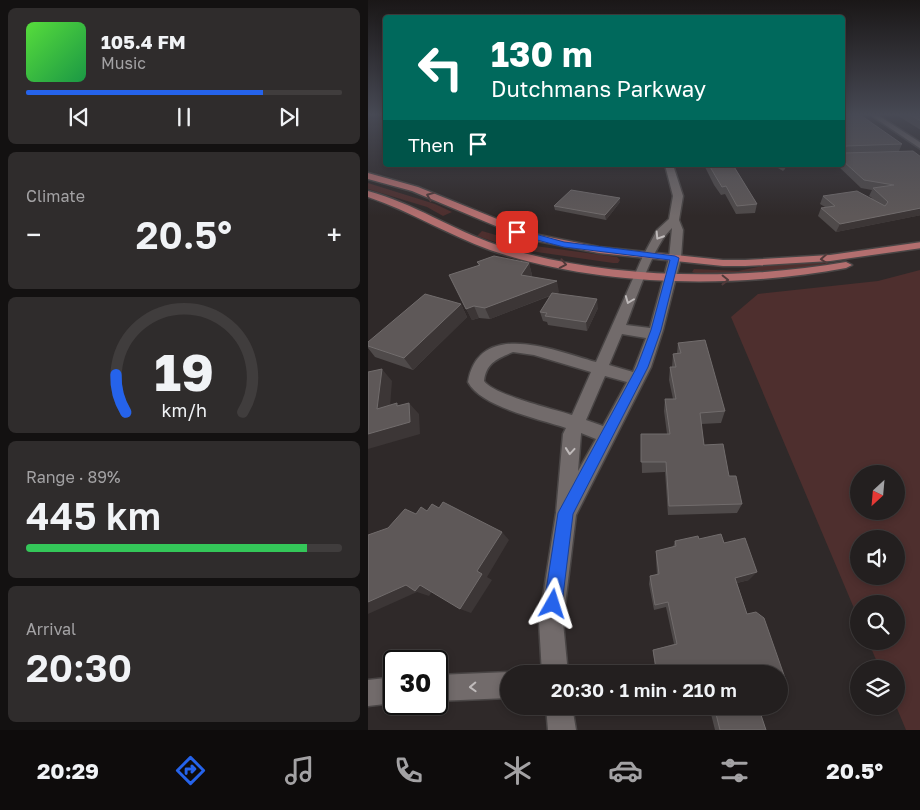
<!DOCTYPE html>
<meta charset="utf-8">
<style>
:root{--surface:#231f1f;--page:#2f2c2c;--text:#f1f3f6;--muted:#a3a2a4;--line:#403d3d;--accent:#2563eb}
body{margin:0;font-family:"Golos Text",sans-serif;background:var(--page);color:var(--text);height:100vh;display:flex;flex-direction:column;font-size:19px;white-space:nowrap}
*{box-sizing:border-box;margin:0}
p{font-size:16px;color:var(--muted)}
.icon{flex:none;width:28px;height:28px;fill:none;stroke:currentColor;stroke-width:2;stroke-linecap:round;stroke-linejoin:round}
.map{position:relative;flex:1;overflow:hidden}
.side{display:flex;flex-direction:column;gap:8px;padding:8px;background:#131111;width:368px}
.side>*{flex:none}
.top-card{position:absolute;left:15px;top:15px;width:462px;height:152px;border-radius:5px;box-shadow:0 2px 8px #0003,0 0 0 1px var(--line);background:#00695c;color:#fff;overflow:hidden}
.needle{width:32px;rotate:206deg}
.fabs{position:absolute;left:482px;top:465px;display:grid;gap:10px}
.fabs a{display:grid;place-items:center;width:55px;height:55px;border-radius:50%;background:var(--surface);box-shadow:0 2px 8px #0003,0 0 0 1px var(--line);font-size:25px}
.speed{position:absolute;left:15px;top:650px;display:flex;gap:10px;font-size:25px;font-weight:700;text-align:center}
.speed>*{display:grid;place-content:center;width:65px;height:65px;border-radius:50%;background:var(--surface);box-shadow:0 2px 8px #0003,0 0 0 1px var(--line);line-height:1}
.speed .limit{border:2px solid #111;border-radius:8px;background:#fff;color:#111}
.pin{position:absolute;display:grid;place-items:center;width:42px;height:42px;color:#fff;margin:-21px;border-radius:10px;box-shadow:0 2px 8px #0006}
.me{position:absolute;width:55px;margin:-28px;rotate:6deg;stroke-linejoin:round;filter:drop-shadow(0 0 4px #0008)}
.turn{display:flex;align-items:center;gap:18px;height:105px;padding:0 25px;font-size:22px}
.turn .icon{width:65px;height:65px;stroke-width:2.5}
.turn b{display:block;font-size:35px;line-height:42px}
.then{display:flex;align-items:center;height:48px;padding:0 25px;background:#0003;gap:10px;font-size:19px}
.big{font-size:38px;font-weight:600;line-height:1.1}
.side .tile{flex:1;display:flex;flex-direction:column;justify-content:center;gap:8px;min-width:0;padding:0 18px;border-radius:8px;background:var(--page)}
.side .dial{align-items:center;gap:0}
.dial svg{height:130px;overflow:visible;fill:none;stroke:var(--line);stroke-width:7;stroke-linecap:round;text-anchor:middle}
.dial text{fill:var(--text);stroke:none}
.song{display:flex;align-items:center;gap:15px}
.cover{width:60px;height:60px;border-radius:8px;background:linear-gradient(135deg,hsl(110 70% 55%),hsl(140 70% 35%))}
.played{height:5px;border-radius:2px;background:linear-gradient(90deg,var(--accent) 75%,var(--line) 75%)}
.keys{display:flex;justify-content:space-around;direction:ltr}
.heat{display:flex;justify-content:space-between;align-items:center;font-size:28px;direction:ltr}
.charge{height:8px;border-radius:4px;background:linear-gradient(90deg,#34c759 89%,var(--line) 0)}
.trip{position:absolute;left:132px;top:665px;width:288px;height:50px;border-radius:25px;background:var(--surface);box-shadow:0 2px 8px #0003,0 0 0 1px var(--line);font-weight:600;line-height:50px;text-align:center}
.dock{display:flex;height:80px;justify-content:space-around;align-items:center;background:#0e0c0c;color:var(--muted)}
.dock .icon{width:35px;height:35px}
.dock .active{color:var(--accent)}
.dock b{font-size:22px;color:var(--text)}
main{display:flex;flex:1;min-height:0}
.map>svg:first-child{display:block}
</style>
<main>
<section class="side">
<div class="tile">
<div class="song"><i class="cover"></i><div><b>105.4 FM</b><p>Music</p></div></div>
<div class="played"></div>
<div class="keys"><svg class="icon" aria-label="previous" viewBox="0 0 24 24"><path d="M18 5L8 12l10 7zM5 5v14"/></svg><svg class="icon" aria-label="pause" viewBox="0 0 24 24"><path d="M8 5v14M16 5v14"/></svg><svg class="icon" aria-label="next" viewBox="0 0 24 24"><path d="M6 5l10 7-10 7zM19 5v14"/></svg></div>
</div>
<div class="tile"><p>Climate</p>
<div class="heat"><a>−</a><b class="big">20.5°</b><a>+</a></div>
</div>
<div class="tile dial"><svg viewBox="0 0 100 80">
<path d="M14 69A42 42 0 1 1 86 69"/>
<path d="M14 69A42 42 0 0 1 8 46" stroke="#2563eb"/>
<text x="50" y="56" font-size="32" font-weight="700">19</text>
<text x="50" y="72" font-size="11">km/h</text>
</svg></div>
<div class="tile"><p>Range · 89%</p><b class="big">445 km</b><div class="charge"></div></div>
<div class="tile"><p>Arrival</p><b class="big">20:30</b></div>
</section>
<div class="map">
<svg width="553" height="730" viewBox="0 0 553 730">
<rect width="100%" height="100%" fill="#2f2929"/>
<path fill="#4e2f2e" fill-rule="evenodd" d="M0,183L67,204L84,212L75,216L59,207L0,189Z
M114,231L167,246L249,257L252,260L250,263H245L148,249L109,236Z
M461,262C448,269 336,278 324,272L326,269L370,271L395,266Z
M552,270L553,730H538L528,706L529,669H512L500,641H529V604H491V620L363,317L390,294L510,281ZM491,474H529V511H491ZM491,539H529V576H491Z"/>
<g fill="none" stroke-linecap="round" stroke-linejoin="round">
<defs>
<path id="minor" d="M501,114H508L553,143V149Z
M297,165H305L315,196L311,220L315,230L313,258L295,330L283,367L208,515L195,622L200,674H174L171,622L188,513L195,434L198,428C171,419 113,407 100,382C111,318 188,351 228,362L275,256L289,230L301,219L305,196ZM304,228L301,258L282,328L258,325C268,300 285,245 304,228ZM254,334L278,338L265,372L241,365ZM145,352L166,355L223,372L204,415C185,409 126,395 116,381C118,363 129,359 145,352ZM237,376L259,382L235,426L218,420ZM213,433L228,439L210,471L213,434Z
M141,672L145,674H141V698L69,701V675Z
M26,677V703L0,706V680Z
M178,706H204L208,730H180Z"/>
<path id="major" d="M0,173L50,187L166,234L231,247L355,260H377L462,255L553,242V248L462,261L377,266H355L231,253L159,239L44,191L0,179Z
M0,191C45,203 85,230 129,245C235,280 369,281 478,262L484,265L478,268C365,289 231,287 122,250C80,235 42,211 0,197Z"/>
</defs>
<use href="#minor" stroke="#494545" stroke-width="3"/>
<use href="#major" stroke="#494545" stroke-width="3"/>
<use href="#minor" fill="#726b6b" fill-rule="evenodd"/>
<use href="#major" fill="#b36f6f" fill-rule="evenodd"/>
</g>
<path fill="#4f4a4a" d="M475,114L534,144L531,151L476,153L545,151L553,215L468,232L450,216L453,208L457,207L452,204L455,196L504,198L501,196L504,190L493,188L469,165H475Z
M527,114H553V130Z
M336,165H365L389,204L387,213L368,214L357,194L353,195L346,185Z
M405,165H418L417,169L415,171Z
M252,202L238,220L187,210L186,206Z
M109,262L161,263L164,275L163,277L191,292L188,293L230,308L219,331L180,325L179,322L175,321L172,312L182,296L122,319L111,318L104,320L81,275L111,266Z
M93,304L99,317L45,370L7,357L0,348V342Z
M310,343L357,411L353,423L333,424L336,445L361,476L374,504L369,513L300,515L297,472L274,473L273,434H299L296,411L297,399H305L301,380L302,367H304L305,354L309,353Z
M331,539L356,543L381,580L369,583L379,614L411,674H288L285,652V650L306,644L298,607L286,610L281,584L282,576L289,575L288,559V551L305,547L307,541Z
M341,706H390L398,730H347Z"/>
<path fill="#3c3636" d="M252,198V202L238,220L237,215Z
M553,208V215L468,232L472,224Z
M161,263L164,275L157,287L153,275Z
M189,281L191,292L122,319L117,308Z
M229,299L230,308L219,331L218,322Z
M93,304L99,317L45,370L36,358Z
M106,306L111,318L104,320L98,309Z
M14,369L24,381L21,420L9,409Z
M41,403L51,414L52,434L0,449V434Z
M134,532L141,540L119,577L124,580L103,613L92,609L109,571Z
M389,572L381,580L360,585L367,578Z
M38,585H52L65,590L61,596L49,592L0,614V602Z"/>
<path fill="#5e5858" stroke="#716c6c" d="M475,114H491L534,144L478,146L476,153L545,151L553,157V208L472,224L453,208L467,206L455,196L489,191L517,206L520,202L505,188L526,185L496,180L475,161Z
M540,114H553V121Z
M341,165H365L389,204L369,206L358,186L354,187L348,177Z
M203,190L252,198L237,215L186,206Z
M126,256L161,263L153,275L189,281L117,308L106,306L98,309L81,275L112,265L109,262Z
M184,293L229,299L218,322L177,316L179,313L172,312Z
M57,294L93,304L36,358L0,346V342Z
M337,340L357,411L332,413L336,445L355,444L361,476H368L374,504L301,506L298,462H273V434H302L297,399H308L302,367H308L305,354L313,353L310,343Z
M14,369L9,409L29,403V406L41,403L42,422L0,434V372Z
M75,502L134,532L109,571L114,574L92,609L52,585L47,591L38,585L0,602V535L20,528L37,509L48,514L53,507L59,511L64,504L71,508Z
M353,534L356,543L377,538L389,572L367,578L379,614L388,612L396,618L417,678L411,680V674H289L285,650L309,644L300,602L287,605L282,576L291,574L288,551L308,546L307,541L330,536L331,539Z
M295,706H316L296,712Z
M346,706H390L398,730H352Z"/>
<defs><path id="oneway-chevron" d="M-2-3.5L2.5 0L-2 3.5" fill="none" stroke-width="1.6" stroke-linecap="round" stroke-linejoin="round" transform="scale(1.25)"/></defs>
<g stroke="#503a3a">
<use href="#oneway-chevron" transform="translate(62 196) rotate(-158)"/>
<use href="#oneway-chevron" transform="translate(456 259) rotate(176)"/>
<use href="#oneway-chevron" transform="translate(195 264) rotate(11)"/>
<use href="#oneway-chevron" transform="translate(357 280) rotate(1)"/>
</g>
<g stroke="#bfbaba">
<use href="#oneway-chevron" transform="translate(291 236) rotate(122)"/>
<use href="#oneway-chevron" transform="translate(261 300) rotate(111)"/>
<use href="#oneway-chevron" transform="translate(202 451) rotate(95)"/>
<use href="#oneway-chevron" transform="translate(105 687) rotate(178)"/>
</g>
<linearGradient id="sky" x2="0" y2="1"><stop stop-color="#1a1717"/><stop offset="0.53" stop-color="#474954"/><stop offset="1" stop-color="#474954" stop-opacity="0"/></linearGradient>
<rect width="553" height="216" fill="url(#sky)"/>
<path fill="#2563eb" stroke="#184099" d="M149,229L196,242L307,256L311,258L293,330L280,367L205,514L194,604L191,610L185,613L179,610L176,604L190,513L269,367L283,330L302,260L196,247L146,234L145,232Z"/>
</svg>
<div class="fabs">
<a><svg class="needle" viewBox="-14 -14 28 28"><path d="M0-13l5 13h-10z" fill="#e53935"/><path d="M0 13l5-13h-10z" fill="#a3a2a4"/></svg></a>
<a><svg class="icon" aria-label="sound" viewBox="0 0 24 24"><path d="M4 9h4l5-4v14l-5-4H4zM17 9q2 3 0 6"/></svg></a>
<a><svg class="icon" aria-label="search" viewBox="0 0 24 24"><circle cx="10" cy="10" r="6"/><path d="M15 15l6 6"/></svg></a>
<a><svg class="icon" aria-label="layers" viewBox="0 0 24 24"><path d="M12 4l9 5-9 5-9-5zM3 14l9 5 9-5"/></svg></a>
</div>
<div class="speed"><div class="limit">30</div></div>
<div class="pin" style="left:149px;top:232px;background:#d93025"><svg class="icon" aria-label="arrive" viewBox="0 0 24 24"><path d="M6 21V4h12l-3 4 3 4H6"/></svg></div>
<svg class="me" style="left:185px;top:604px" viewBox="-20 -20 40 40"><path d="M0-17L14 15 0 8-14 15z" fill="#2563eb" stroke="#fff" stroke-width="4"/></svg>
<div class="trip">20:30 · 1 min · 210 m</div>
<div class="top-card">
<div class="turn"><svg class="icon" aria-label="left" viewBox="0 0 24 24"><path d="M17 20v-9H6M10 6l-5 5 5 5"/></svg><div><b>130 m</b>Dutchmans Parkway</div></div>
<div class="then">Then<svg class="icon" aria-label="arrive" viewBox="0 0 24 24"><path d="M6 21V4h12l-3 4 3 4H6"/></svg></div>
</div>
</div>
</main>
<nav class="dock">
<b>20:29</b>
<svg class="icon active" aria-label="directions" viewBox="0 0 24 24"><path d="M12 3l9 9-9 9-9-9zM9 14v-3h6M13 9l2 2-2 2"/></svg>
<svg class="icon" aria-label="music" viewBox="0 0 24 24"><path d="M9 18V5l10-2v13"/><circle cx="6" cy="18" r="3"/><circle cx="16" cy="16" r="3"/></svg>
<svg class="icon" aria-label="phone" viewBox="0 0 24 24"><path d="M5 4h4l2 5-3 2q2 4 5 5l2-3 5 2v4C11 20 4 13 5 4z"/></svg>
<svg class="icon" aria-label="climate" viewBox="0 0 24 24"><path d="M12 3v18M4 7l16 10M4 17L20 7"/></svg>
<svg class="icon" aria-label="car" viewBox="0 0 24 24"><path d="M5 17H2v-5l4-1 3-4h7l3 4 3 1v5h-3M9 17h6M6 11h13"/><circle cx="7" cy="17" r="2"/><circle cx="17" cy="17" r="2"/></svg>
<svg class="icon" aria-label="filters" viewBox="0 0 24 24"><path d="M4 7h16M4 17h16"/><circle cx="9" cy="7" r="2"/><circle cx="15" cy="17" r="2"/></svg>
<b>20.5°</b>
</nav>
